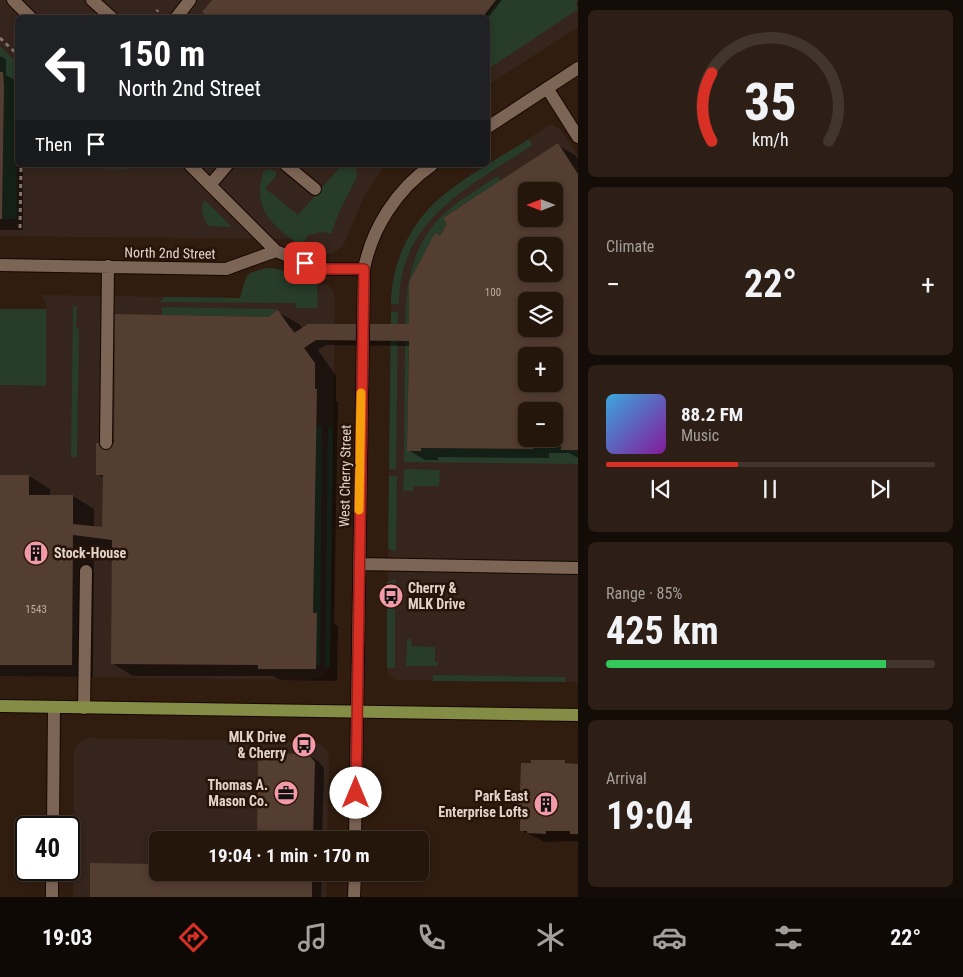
<!DOCTYPE html>
<meta charset="utf-8">
<style>
:root{--surface:#25160c;--page:#2d1f15;--text:#f1f3f6;--muted:#a39f9d;--line:#42352d;--accent:#d93025}
body{margin:0;font-family:"Roboto Condensed",sans-serif;background:var(--page);color:var(--text);height:100vh;display:flex;flex-direction:column;font-size:19px;white-space:nowrap}
*{box-sizing:border-box;margin:0}
p{font-size:16px;color:var(--muted)}
.icon{flex:none;width:28px;height:28px;fill:none;stroke:currentColor;stroke-width:2;stroke-linecap:round;stroke-linejoin:round}
.map{position:relative;flex:1;overflow:hidden}
.sheet{display:flex;flex-direction:column;gap:10px;padding:10px;background:#140c07;width:385px}
.sheet>*{flex:none}
.guide{position:absolute;left:15px;top:15px;width:475px;height:152px;border-radius:8px;box-shadow:0 2px 8px #0003,0 0 0 1px var(--line);background:#202124;color:#fff;overflow:hidden}
.needle{width:32px;rotate:270deg}
.buttons{position:absolute;left:518px;top:182px;display:grid;gap:10px}
.buttons a{display:grid;place-items:center;width:45px;height:45px;border-radius:8px;background:var(--surface);box-shadow:0 2px 8px #0003,0 0 0 1px var(--line);font-size:25px}
.speed{position:absolute;left:15px;top:816px;display:flex;gap:10px;font-size:25px;font-weight:700;text-align:center}
.speed>*{display:grid;place-content:center;width:65px;height:65px;border-radius:50%;background:var(--surface);box-shadow:0 2px 8px #0003,0 0 0 1px var(--line);line-height:1}
.speed .limit{border:2px solid #111;border-radius:8px;background:#fff;color:#111}
.pin{position:absolute;display:grid;place-items:center;width:42px;height:42px;color:#fff;margin:-21px;border-radius:10px;box-shadow:0 2px 8px #0006}
.me{position:absolute;width:55px;margin:-28px;rotate:0deg;stroke-linejoin:round;filter:drop-shadow(0 0 4px #0008)}
.turn{display:flex;align-items:center;gap:18px;height:105px;padding:0 20px;font-size:22px}
.turn .icon{width:65px;height:65px;stroke-width:2.5}
.turn b{display:block;font-size:35px;line-height:42px}
.then{display:flex;align-items:center;height:48px;padding:0 20px;background:#0003;gap:10px;font-size:19px}
.big{font-size:38px;font-weight:700;line-height:1.1}
.sheet .tile{flex:1;display:flex;flex-direction:column;justify-content:center;gap:8px;min-width:0;padding:0 18px;border-radius:8px;background:var(--page)}
.sheet .dial{align-items:center;gap:0}
.dial svg{height:130px;overflow:visible;fill:none;stroke:var(--line);stroke-width:7;stroke-linecap:round;text-anchor:middle}
.dial text{fill:var(--text);stroke:none}
.song{display:flex;align-items:center;gap:15px}
.cover{width:60px;height:60px;border-radius:8px;background:linear-gradient(135deg,hsl(200 70% 55%),hsl(290 70% 35%))}
.played{height:5px;border-radius:2px;background:linear-gradient(90deg,var(--accent) 40%,var(--line) 40%)}
.keys{display:flex;justify-content:space-around;direction:ltr}
.heat{display:flex;justify-content:space-between;align-items:center;font-size:28px;direction:ltr}
.charge{height:8px;border-radius:4px;background:linear-gradient(90deg,#34c759 85%,var(--line) 0)}
.trip{position:absolute;left:149px;top:831px;width:280px;height:50px;border-radius:8px;background:var(--surface);box-shadow:0 2px 8px #0003,0 0 0 1px var(--line);font-weight:700;line-height:50px;text-align:center}
.tab-bar{display:flex;height:80px;justify-content:space-around;align-items:center;background:#0f0905;color:var(--muted)}
.tab-bar .icon{width:35px;height:35px}
.tab-bar .current{color:var(--accent)}
.tab-bar b{font-size:22px;color:var(--text)}
main{display:flex;flex:1;min-height:0}
.map>svg:first-child{display:block}
</style>
<main>
<div class="map">
<svg width="578" height="897" viewBox="0 0 578 897">
<rect width="100%" height="100%" fill="#311d10"/>
<path fill="#35251c" fill-rule="evenodd" d="M0,0H578V27L488,85V18H18V165H385L365,195L343,246L333,253L325,254L307,249L291,239L0,236Z
M551,124L561,130L578,156V682L395,680L388,674L387,668L391,307L393,277L400,255L409,237L419,220L438,199ZM526,191H554V219H526ZM526,246H554V274H526ZM526,301H554V329H526ZM526,356H554V384H526ZM526,411H554V439H526Z
M268,268L284,270L292,277L299,280L327,285L330,287L335,296L330,668L328,671L323,676L312,680L0,676V385L46,386V305L42,295L240,298L246,277L249,273Z
M88,738L314,742L322,745L328,751L329,759L327,840H158V872L327,873L326,897H73L74,750L80,742Z"/>
<path fill="#273c29" d="M500,0H578L575,3L578,9L488,69V18L486,17Z
M0,46L16,62L17,219H2L4,88L0,72Z
M529,139L532,145C470,187 399,218 399,304H391C391,266 409,224 439,199C465,176 499,158 529,139Z
M80,165H131L130,169L80,168Z
M340,165H356L357,177L340,210L331,234L323,232L308,235L302,246C274,228 250,208 264,171L270,169L276,172V176L265,188L298,215L341,166Z
M498,176L501,181L443,218L447,224L440,236L435,234L409,282V324H405C406,277 414,237 453,206C467,195 483,186 498,176Z
M205,200L232,227L208,226C204,218 198,208 205,200Z
M268,268C282,269 280,270 292,277C299,281 309,281 317,282L318,308H296L295,303L160,302L164,297L240,298C247,276 243,273 268,268Z
M73,306H77L76,328L79,329L77,457H71Z
M162,307L276,309L278,310L268,317L162,315Z
M0,309H46V386L0,385Z
M391,312H398L396,469H389Z
M405,341H409L407,451H421V448L532,449L533,444H561V450H578V464L404,462Z
M315,426H322L320,665H316V613H313Z
M328,426L333,429L330,666H325Z
M404,469L440,470L439,485L437,486H413V491H403Z
M389,476H397L396,552L388,548Z
M395,579V668H387V582Z
M407,639H411L412,646L435,647V662H438V666H406Z
M433,675L565,677V682L433,681Z"/>
<path fill="#0007" fill-rule="evenodd" d="M214,0H502L488,18H211Z
M0,56L6,59V75L18,82V165H23V230H0Z
M558,145L575,155L578,159V458L569,453H549V458L438,457V460H425L408,450L409,346L326,345L318,350L336,376V401L338,402L334,624L338,626L337,681L280,680L273,676H133L112,663L114,549L94,547L93,677L0,676V476H29L50,489V496H73L94,509V527L103,528L104,478L97,474L115,444L278,312L299,324L303,329L410,325L441,237ZM526,191H554V219H526ZM526,246H554V274H526ZM526,301H554V329H526ZM289,328H292L299,337L297,339ZM526,356H554V384H526ZM526,411H554V439H526Z
M308,755L318,761L324,768L322,840H258Z
M564,761L571,765H578V841L545,842L521,830V820L515,816L521,793Z
M158,872H322L321,897H91Z"/>
<path fill="#543d31" fill-rule="evenodd" d="M212,0H496L482,18H209L202,12Z
M0,72H3L4,87L2,219H0Z
M558,143L578,174V450H561V444H533V449L421,448V451H407L409,341L316,340L304,348L315,363V389H317L313,613H317L316,669H258V665L111,664L112,540L73,535L72,665H0V475H29V495H73V524L102,527L103,475H96V443H114L115,314L268,317L278,310L294,333L308,324H409V282L435,233L440,236L447,224L443,218ZM526,191H554V219H526ZM526,246H554V274H526ZM526,301H554V329H526ZM526,356H554V384H526ZM526,411H554V439H526Z
M258,753L308,754L315,762L313,840H257Z
M531,760H565V763L578,764V834H570V831H546V834L527,833V831H520V817H514L515,791H520L521,763H531Z
M90,863L158,864V872H312V897H90Z"/>
<g fill="none" stroke-linecap="round" stroke-linejoin="round">
<defs>
<path id="minor" d="M13,0L31,18
M92,0L112,18
M176,18L190,0
M547,88L578,137
M488,127L578,68
M190,165L276,251
M286,165L315,189
M211,184L227,165
M0,265L226,269L276,251L319,269H364
M106,443L108,266
M359,564L578,568
M84,708L86,571
M53,828L54,707
M355,840L364,269C372,228 397,189 432,165
M52,897V870
M354,897L355,872"/>
<path id="major" d="M0,706L578,715"/>
</defs>
<use href="#minor" stroke="#180600" stroke-width="14"/>
<use href="#major" stroke="#180600" stroke-width="14"/>
<path stroke="#86756a" stroke-width="3" stroke-dasharray="4 4" stroke-linecap="butt" d="M152,18L158,10
M0,38L18,55
M20,228L21,165"/>
<use href="#minor" stroke="#7d6556" stroke-width="12"/>
<use href="#major" stroke="#848d45" stroke-width="12"/>
</g>
<g fill="none" stroke-linecap="round" stroke-linejoin="round">
<defs>
<path id="route" d="M305,263L319,269H364L356,793"/>
</defs>
<use href="#route" stroke="#8d1f18" stroke-width="12"/>
<use href="#route" stroke="#d93025" stroke-width="9"/>
<path stroke="#f59e0b" stroke-width="9" d="M359,510L361,393"/>
</g>
<defs>
<symbol id="building-disc" viewBox="-11 -11 22 22"><circle r="9.5" fill="#f39aa8" stroke="#271307"/><path d="M-4-6H4V6H1V3H-1V6H-4ZM-2.5-4.3h1.7v1.8h-1.7ZM.8-4.3h1.7v1.8H.8ZM-2.5-1h1.7V.8h-1.7ZM.8-1h1.7V.8H.8Z" fill="#111"/></symbol>
<symbol id="bus-disc" viewBox="-11 -11 22 22"><circle r="9.5" fill="#f39aa8" stroke="#271307"/><path d="M-5-6H5V4H4V6H2V4H-2V6H-4V4H-5ZM-3.5-4V0h7V-4ZM-3.5 1.2v1.5H-2V1.2ZM2 1.2v1.5H3.5V1.2Z" fill="#111"/></symbol>
<symbol id="office-disc" viewBox="-11 -11 22 22"><circle r="9.5" fill="#f39aa8" stroke="#271307"/><path d="M-6-3h4V-5.5h4V-3h4V5H-6ZM-1-4.5V-3h2v-1.5ZM-6 0V1H6V0Z" fill="#111"/></symbol>
</defs>
<g fill-rule="evenodd">
<use href="#building-disc" x="22" y="539" width="28" height="28"/>
<use href="#bus-disc" x="377" y="582" width="28" height="28"/>
<use href="#bus-disc" x="290" y="731" width="28" height="28"/>
<use href="#office-disc" x="272" y="779" width="28" height="28"/>
<use href="#building-disc" x="532" y="790" width="28" height="28"/>
</g>
<g text-anchor="middle" stroke-width="5" stroke-linejoin="round" paint-order="stroke">
<g font-size="11" fill="#beaea5">
<text x="493" y="296">100</text>
<text x="36" y="613">1543</text>
</g>
<g font-size="14" fill="#e2d4cc" stroke="#271307">
<text transform="translate(170 253) rotate(1)" y="5">North 2nd Street</text>
<text transform="translate(345 476) rotate(-89)" y="5">West Cherry Street</text>
</g>
<g font-size="14" font-weight="bold" fill="#e2d4cc" stroke="#271307" text-anchor="end">
<text x="54" y="558" text-anchor="start">Stock-House</text>
<text x="408" y="593" text-anchor="start">Cherry &amp;<tspan x="408" dy="16">MLK Drive</tspan></text>
<text x="286" y="742">MLK Drive<tspan x="286" dy="16">&amp; Cherry</tspan></text>
<text x="268" y="790">Thomas A.<tspan x="268" dy="16">Mason Co.</tspan></text>
<text x="528" y="801">Park East<tspan x="528" dy="16">Enterprise Lofts</tspan></text>
</g>
</g>
</svg>
<div class="buttons">
<a><svg class="needle" viewBox="-14 -14 28 28"><path d="M0-13l5 13h-10z" fill="#e53935"/><path d="M0 13l5-13h-10z" fill="#a39f9d"/></svg></a>
<a><svg class="icon" aria-label="search" viewBox="0 0 24 24"><circle cx="10" cy="10" r="6"/><path d="M15 15l6 6"/></svg></a>
<a><svg class="icon" aria-label="layers" viewBox="0 0 24 24"><path d="M12 4l9 5-9 5-9-5zM3 14l9 5 9-5"/></svg></a>
<a>+</a>
<a>−</a>
</div>
<div class="speed"><div class="limit">40</div></div>
<div class="pin" style="left:305px;top:263px;background:#d93025"><svg class="icon" aria-label="arrive" viewBox="0 0 24 24"><path d="M6 21V4h12l-3 4 3 4H6"/></svg></div>
<svg class="me" style="left:356px;top:793px" viewBox="-20 -20 40 40"><circle r="19" fill="#fff"/><path d="M0-13L10 11 0 6-10 11z" fill="#d93025"/></svg>
<div class="trip">19:04 · 1 min · 170 m</div>
<div class="guide">
<div class="turn"><svg class="icon" aria-label="left" viewBox="0 0 24 24"><path d="M17 20v-9H6M10 6l-5 5 5 5"/></svg><div><b>150 m</b>North 2nd Street</div></div>
<div class="then">Then<svg class="icon" aria-label="arrive" viewBox="0 0 24 24"><path d="M6 21V4h12l-3 4 3 4H6"/></svg></div>
</div>
</div>
<section class="sheet">
<div class="tile dial"><svg viewBox="0 0 100 80">
<path d="M14 69A42 42 0 1 1 86 69"/>
<path d="M14 69A42 42 0 0 1 14 27" stroke="#d93025"/>
<text x="50" y="56" font-size="32" font-weight="700">35</text>
<text x="50" y="72" font-size="11">km/h</text>
</svg></div>
<div class="tile"><p>Climate</p>
<div class="heat"><a>−</a><b class="big">22°</b><a>+</a></div>
</div>
<div class="tile">
<div class="song"><i class="cover"></i><div><b>88.2 FM</b><p>Music</p></div></div>
<div class="played"></div>
<div class="keys"><svg class="icon" aria-label="previous" viewBox="0 0 24 24"><path d="M18 5L8 12l10 7zM5 5v14"/></svg><svg class="icon" aria-label="pause" viewBox="0 0 24 24"><path d="M8 5v14M16 5v14"/></svg><svg class="icon" aria-label="next" viewBox="0 0 24 24"><path d="M6 5l10 7-10 7zM19 5v14"/></svg></div>
</div>
<div class="tile"><p>Range · 85%</p><b class="big">425 km</b><div class="charge"></div></div>
<div class="tile"><p>Arrival</p><b class="big">19:04</b></div>
</section>
</main>
<nav class="tab-bar">
<b>19:03</b>
<svg class="icon current" aria-label="directions" viewBox="0 0 24 24"><path d="M12 3l9 9-9 9-9-9zM9 14v-3h6M13 9l2 2-2 2"/></svg>
<svg class="icon" aria-label="music" viewBox="0 0 24 24"><path d="M9 18V5l10-2v13"/><circle cx="6" cy="18" r="3"/><circle cx="16" cy="16" r="3"/></svg>
<svg class="icon" aria-label="phone" viewBox="0 0 24 24"><path d="M5 4h4l2 5-3 2q2 4 5 5l2-3 5 2v4C11 20 4 13 5 4z"/></svg>
<svg class="icon" aria-label="climate" viewBox="0 0 24 24"><path d="M12 3v18M4 7l16 10M4 17L20 7"/></svg>
<svg class="icon" aria-label="car" viewBox="0 0 24 24"><path d="M5 17H2v-5l4-1 3-4h7l3 4 3 1v5h-3M9 17h6M6 11h13"/><circle cx="7" cy="17" r="2"/><circle cx="17" cy="17" r="2"/></svg>
<svg class="icon" aria-label="filters" viewBox="0 0 24 24"><path d="M4 7h16M4 17h16"/><circle cx="9" cy="7" r="2"/><circle cx="15" cy="17" r="2"/></svg>
<b>22°</b>
</nav>
